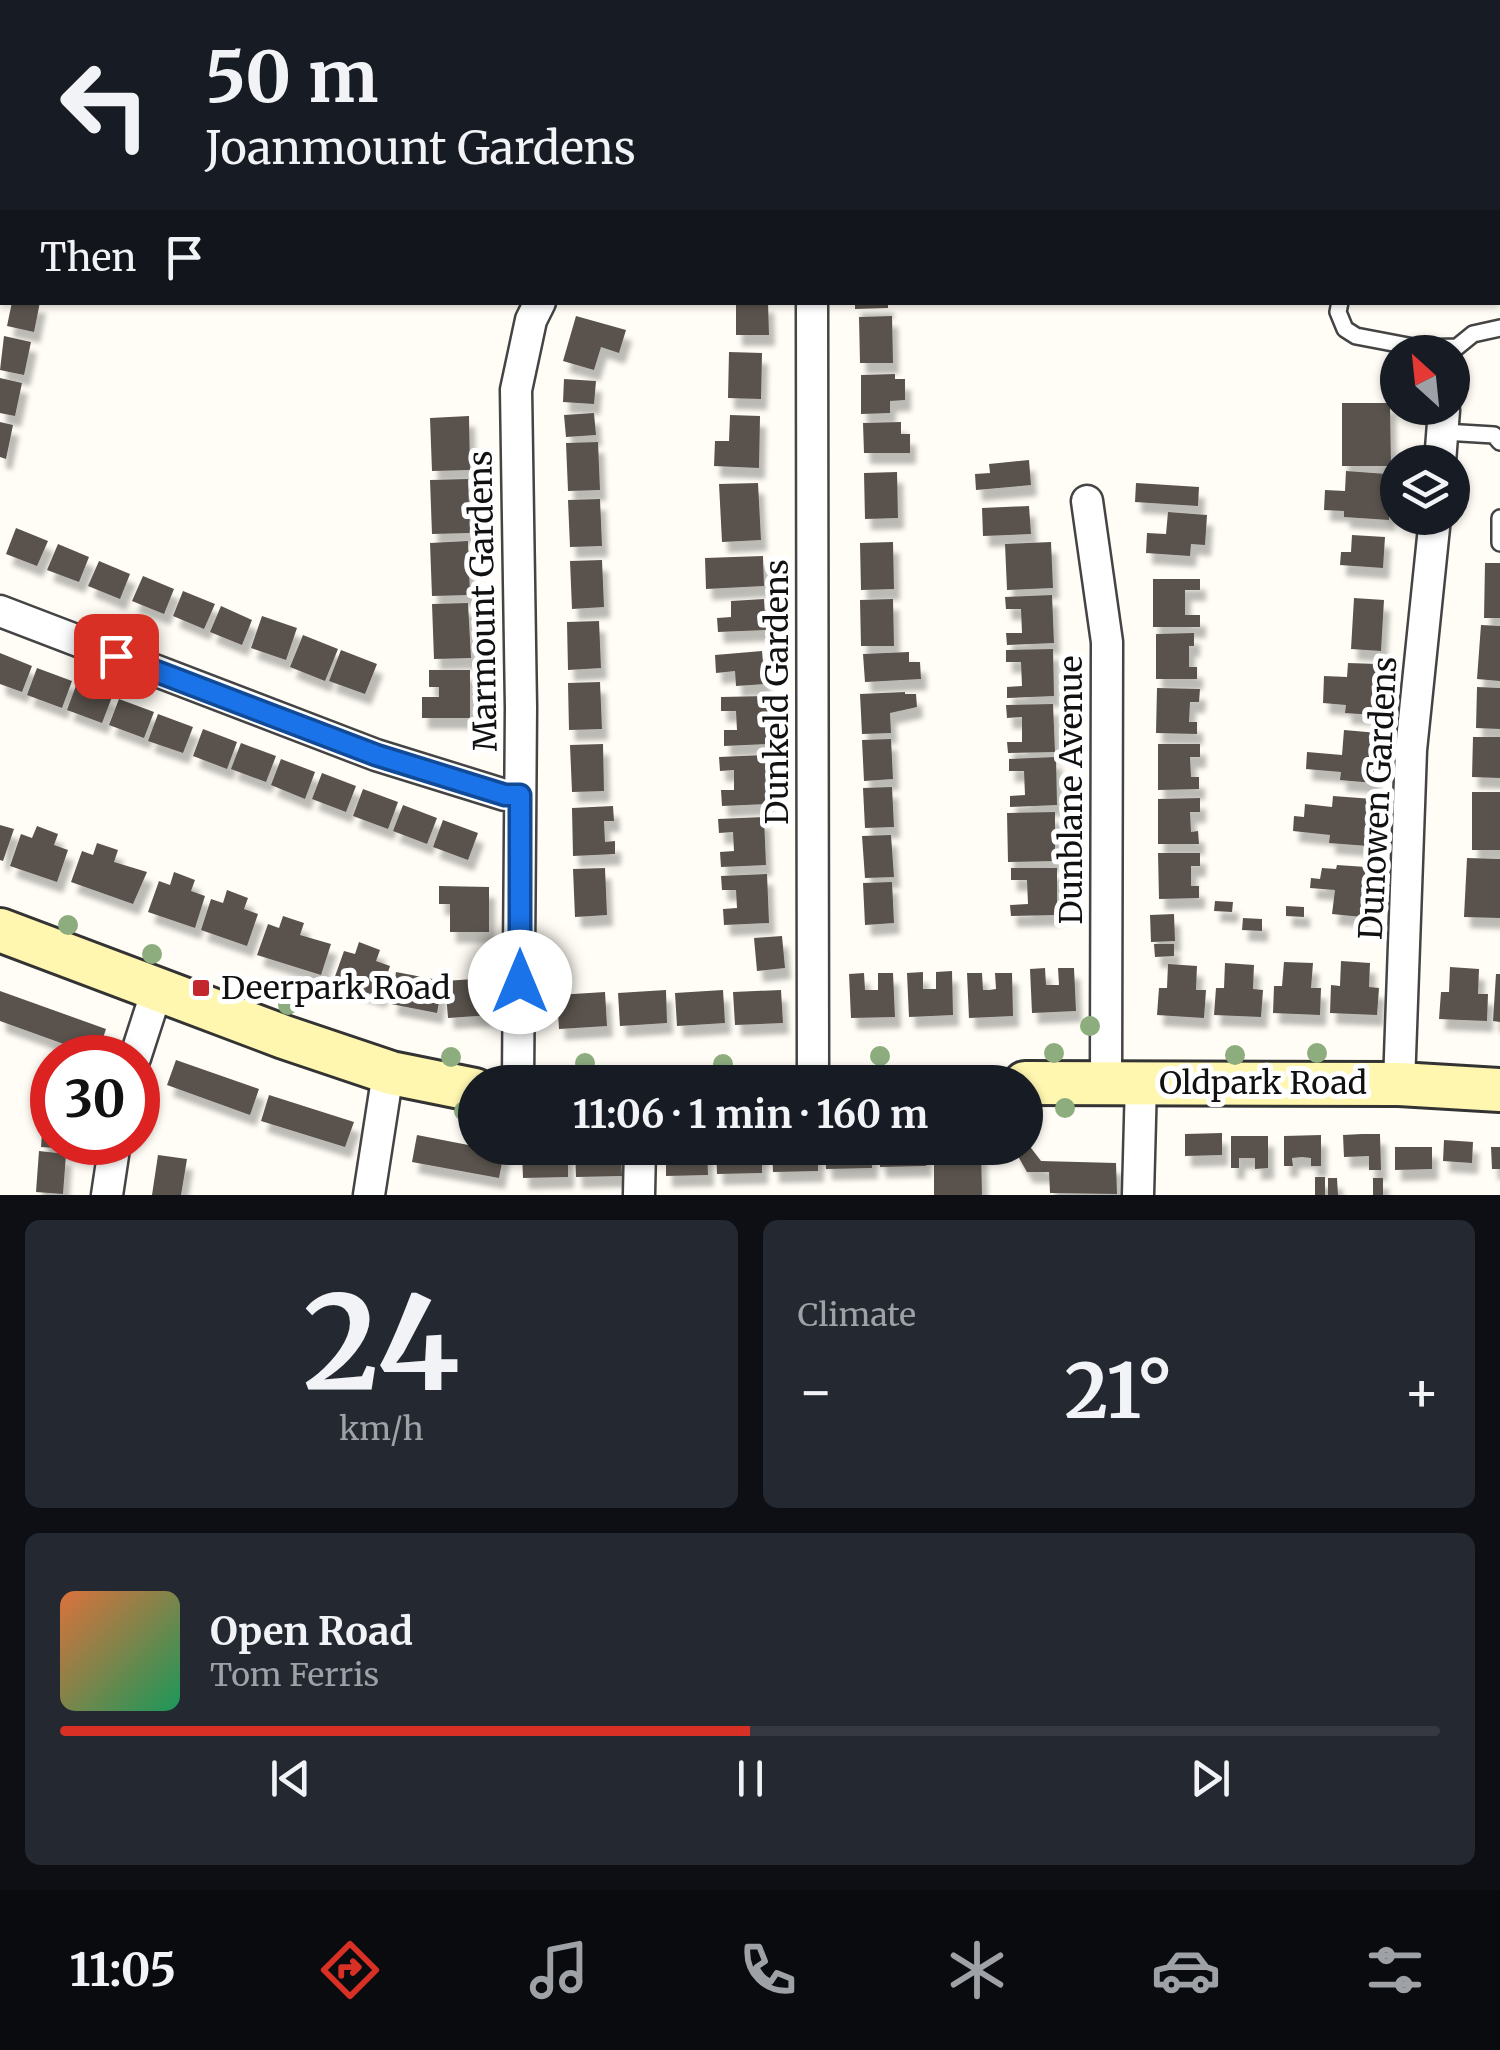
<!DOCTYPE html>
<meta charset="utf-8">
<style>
:root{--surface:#171b24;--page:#242831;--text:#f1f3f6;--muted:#9ea1a6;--line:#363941;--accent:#d93025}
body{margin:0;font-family:Merriweather,serif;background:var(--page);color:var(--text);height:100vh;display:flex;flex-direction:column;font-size:38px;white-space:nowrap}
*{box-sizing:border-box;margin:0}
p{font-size:32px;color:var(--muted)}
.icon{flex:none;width:55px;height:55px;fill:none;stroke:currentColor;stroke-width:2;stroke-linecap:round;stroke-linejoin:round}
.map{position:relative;height:1195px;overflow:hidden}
.drawer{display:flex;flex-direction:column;gap:25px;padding:25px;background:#0d0f14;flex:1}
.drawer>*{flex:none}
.top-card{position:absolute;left:0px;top:0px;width:1500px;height:305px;box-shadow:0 2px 8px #0004;background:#171b24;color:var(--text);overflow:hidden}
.needle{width:65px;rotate:333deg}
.fabs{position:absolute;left:1380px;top:335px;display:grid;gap:20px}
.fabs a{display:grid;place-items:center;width:90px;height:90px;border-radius:50%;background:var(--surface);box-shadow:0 2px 8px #0004;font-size:50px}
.speed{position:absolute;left:30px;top:1035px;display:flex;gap:20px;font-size:50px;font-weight:700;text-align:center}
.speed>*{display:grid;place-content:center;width:130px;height:130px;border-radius:50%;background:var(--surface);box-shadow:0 2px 8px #0004;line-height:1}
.speed .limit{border:15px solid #d22;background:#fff;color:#111}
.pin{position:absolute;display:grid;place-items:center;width:85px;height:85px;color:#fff;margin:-42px;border-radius:20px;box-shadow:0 5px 15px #0006}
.me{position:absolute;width:110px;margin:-55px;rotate:0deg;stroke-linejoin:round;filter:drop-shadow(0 0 8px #0008)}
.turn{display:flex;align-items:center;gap:35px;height:210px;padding:0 40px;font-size:45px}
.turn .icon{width:130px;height:130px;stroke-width:2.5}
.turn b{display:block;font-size:70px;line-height:85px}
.then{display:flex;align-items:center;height:95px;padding:0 40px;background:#0003;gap:20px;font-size:38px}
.big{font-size:75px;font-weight:700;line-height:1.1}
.drawer .widget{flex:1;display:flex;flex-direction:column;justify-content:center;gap:15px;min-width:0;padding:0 35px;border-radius:15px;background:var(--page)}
.drawer .dial{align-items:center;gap:0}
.dial b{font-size:130px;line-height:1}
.song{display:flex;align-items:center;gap:30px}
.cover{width:120px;height:120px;border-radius:15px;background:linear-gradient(135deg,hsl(20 70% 55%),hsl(150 70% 35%))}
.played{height:10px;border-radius:5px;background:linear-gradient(90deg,var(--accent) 50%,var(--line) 50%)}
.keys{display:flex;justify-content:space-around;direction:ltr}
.heat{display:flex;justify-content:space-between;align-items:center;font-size:55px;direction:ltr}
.drawer .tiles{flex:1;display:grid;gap:25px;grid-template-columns:1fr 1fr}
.widget:last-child{grid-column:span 2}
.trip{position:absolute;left:458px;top:1065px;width:585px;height:100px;border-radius:50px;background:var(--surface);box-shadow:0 2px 8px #0004;font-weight:700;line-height:100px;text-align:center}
.tab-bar{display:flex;height:160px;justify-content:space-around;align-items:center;background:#090b0e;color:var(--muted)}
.tab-bar .icon{width:70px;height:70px}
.tab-bar .selected{color:var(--accent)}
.tab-bar b{font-size:45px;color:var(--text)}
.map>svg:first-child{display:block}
</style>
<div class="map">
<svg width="1500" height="1195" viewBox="0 0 1500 1195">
<defs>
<filter id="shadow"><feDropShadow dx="6" dy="11" stdDeviation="2.5" flood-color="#0004"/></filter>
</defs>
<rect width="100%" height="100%" fill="#fffdf5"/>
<path fill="#5a524d" filter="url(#shadow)" d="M12,302H40L34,332L7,326Z
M736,302H768L769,335H736Z
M855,302H888V308L855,309Z
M576,316L626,330L619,353L601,347L594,370L563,361Z
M892,316L893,363H860L859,317Z
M4,336L31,342L24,375L0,370Z
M729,352L762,353L761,399L728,398Z
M895,374V379H905V400L890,401V413L861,414V375Z
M0,378L22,383L15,416L0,413Z
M564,379L596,381L594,404L563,402Z
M1342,403H1390L1391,466H1342Z
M594,413L596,435L566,437L564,415Z
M730,415L760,416L759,468L714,466L715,441H729Z
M469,416L470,470L432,471L430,418Z
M0,422L13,425L6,459L0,457Z
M901,422V434H910V453H864L863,423Z
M598,442L600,490L568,491L566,443Z
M1029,460L1031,485L976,490L975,474L990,473L989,464Z
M1346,471L1387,474L1386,489H1390L1389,520L1344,517V511L1324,510L1325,490L1345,491Z
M897,472L898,518L865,519L864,473Z
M468,479L470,533L432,534L430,480Z
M758,483L761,540L722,542L719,484Z
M1136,483L1199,487L1198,506L1135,502Z
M600,499L602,546L570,547L568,500Z
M1029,506L1031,534L983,536L982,508Z
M1168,512L1207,515L1205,545L1191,544L1190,556L1146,553L1147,533L1166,534Z
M16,528L48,541L37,566L6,554Z
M1352,535L1385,537L1383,568L1340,565L1341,552H1351Z
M468,541L470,595L432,596L430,543Z
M893,542L894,589L861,590L860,543Z
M1051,542L1053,588L1007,590L1005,544Z
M58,544L89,557L79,582L47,570Z
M763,556L764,586L706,589L705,558Z
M602,560L604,607L572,609L570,561Z
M99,561L130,574L120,599L88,586Z
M1485,563H1500V618H1484Z
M143,576L174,589L164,614L132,601Z
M1153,579H1200V590H1185V615H1200V627H1153Z
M183,591L215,604L204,629L173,616Z
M1052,595L1054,643L1007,645L1006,633H1022L1021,609H1006L1005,597Z
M1354,598L1384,600L1381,651L1351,649Z
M764,599L766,630L718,632L717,618L731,617V601Z
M893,599L894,646H861L860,600Z
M468,603L471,658L434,659L432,604Z
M221,606L252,620L242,645L210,632Z
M262,616L297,628L286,660L251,648Z
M599,621L601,668L568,670L567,622Z
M1481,625L1500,626V681L1477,679Z
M1194,633V646H1189V667H1197V679H1156V634Z
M303,635L338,649L325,681L290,667Z
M1053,649L1054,696L1007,698V687L1022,686L1021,662H1006V650Z
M341,650L377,664L365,694L329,681Z
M762,651L765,684L736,686L735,671L716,673L715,655Z
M909,652V662H920L921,679L865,682L863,654Z
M0,653L32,666L22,692L0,684Z
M1348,663L1378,664L1375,715L1345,713L1346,705L1323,703L1324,676L1347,677Z
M37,668L72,681L62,708L27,695Z
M429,670H470V718H422V697H439V687H429Z
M600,682L602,729L569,730L568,683Z
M77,683L112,697L102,723L67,710Z
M1477,687L1500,688V729L1476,728Z
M1157,688L1200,689L1199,702H1190L1189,722H1197V734L1156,733Z
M905,692V694H916L917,707L890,713L891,733L862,734L860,694Z
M767,696L769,744L724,746V730H737L736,711H721V697Z
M119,699L154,712L144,738L109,725Z
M1053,704L1055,752L1008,753L1007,742H1022V717L1007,718L1006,705Z
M158,714L193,727L183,753L148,741Z
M203,729L237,742L227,769L193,756Z
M1344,730L1378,733L1374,783L1340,780L1341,772L1306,769L1307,752L1342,755Z
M1473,737H1500V778L1472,777Z
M891,739L893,779L864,781L862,740Z
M241,743L276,756L266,782L231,769Z
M603,744L604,791L572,792L570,745Z
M1158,744H1200V757H1190L1191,777H1199V789L1158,790Z
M765,755L767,804L722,806L721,790H734V770L720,771L719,757Z
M1056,757L1057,805L1010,807V796L1025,795L1024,771H1009V759Z
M281,759L315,772L305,799L271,785Z
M322,773L356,786L346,812L312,799Z
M892,787L894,827L865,828L863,788Z
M363,789L398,802L388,829L353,816Z
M1472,792H1500V850H1472Z
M1333,796L1373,799L1368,846L1329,843L1330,835L1293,831L1294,816L1304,817L1305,804L1332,807Z
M1200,798V812H1190L1191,832L1198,831L1199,844H1158V799Z
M403,805L437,818L427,844L393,831Z
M613,806L614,821H604L605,842L615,841V854L573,856L572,808Z
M1055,812V861L1008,862L1007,813Z
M764,817L766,865L721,867L720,852L734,851L733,832L719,833L718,819Z
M443,820L478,833L468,860L433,847Z
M0,825L14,829L3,861L0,860Z
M37,826L58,834L54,845L68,850L57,882L10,866L21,834L32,838Z
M891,835L894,877L865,878L862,836Z
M97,843L118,850L114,862L147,872L133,904L71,882L82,851L93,855Z
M1158,853H1200V866H1191V886H1199V898L1159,899Z
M1467,858L1500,859V918L1464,917Z
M1337,865L1366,867L1362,917L1332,914L1335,890L1310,888L1311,878L1320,879L1322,868L1336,869Z
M605,868L607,915L575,917L573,869Z
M1011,868H1057V915L1011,916L1010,905L1028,904L1027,880H1011Z
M174,872L195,880L191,891L205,896L195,928L148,912L159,881L170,885Z
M767,874L769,923L724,925L723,909L737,908L736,890H722L721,876Z
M892,882L894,923L865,925L863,883Z
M439,886L489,887V932H450V904H439Z
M227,890L248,898L244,909L258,914L247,946L201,930L211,899L223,903Z
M1215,901L1233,902L1232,912L1214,911Z
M1286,906L1304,907V917L1286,916Z
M1174,914L1175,941L1151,942L1150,915Z
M283,916L304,923L300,935L331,944L321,975L257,955L268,924L279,928Z
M1243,918L1262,919V931L1242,930Z
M782,936L785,968L757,971L754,938Z
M359,942L380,950L376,961L390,966L380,997L333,982L344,951L355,954Z
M1154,944H1174V956L1155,957Z
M1341,961L1370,963L1369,987L1379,988L1377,1015L1330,1013L1331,985L1340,986Z
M1284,962L1313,963L1311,988H1321L1320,1015L1273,1013L1274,986H1282Z
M1225,963L1254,965L1253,989L1263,990L1261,1017L1214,1015L1216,988H1224Z
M1168,964L1197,966L1196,990H1206L1204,1018L1157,1015L1159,988H1167Z
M1450,967L1479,969L1478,994H1488L1487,1021L1439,1019L1441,992H1449Z
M1045,968L1046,985H1059L1058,968H1074L1076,1011L1032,1013L1030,969Z
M952,971L953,1015L909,1017L907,973L923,972V989H936V972Z
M396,972L443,981L437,1013L391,1004Z
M864,973L865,990H878V973H893L895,1017L851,1018L849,974Z
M967,973H982L983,990H989L996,989L995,973H1012L1013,1016L969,1018Z
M1496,974H1500V1022L1493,1021Z
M488,978L491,1015L448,1018L445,981Z
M666,990L667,1023L620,1026L618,993Z
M723,990L725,1023L677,1026L675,993Z
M781,990L783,1023L735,1025L733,992Z
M0,991L106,1029L97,1056L0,1021Z
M605,992L607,1026L559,1029L557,995Z
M176,1060L259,1089L250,1115L167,1085Z
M269,1095L354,1122L345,1147L261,1121Z
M44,1106L52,1107V1142H69L68,1149L41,1147Z
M1222,1133V1155L1185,1156V1134Z
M1362,1134H1380L1381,1170H1369V1156L1344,1157L1343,1135Z
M417,1135L504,1152L499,1178L412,1162Z
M1321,1135V1166H1311V1158L1302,1157L1292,1158L1293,1166H1284V1136Z
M1231,1136H1268V1168L1255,1169V1158H1239V1168H1231Z
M1444,1140L1473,1142L1472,1163L1443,1161Z
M1028,1144L1041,1161L1116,1163L1117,1194L1050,1193L1049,1172H1027L1015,1151Z
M1395,1147H1432V1169L1395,1170Z
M1491,1147H1500V1169H1492Z
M716,1148H762V1173L717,1174Z
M772,1148H818V1171L773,1172Z
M825,1148H871L872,1168L826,1169Z
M879,1148H925L926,1166L880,1167Z
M934,1148H981L982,1195H934Z
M707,1149L708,1175L666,1176V1150Z
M621,1150L622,1176L576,1177L575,1151Z
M39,1151L66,1154L63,1194L36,1192Z
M568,1151V1177L523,1178L522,1152Z
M158,1155L187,1159L181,1195H152Z
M1315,1177H1325V1195H1315Z
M1328,1178H1337L1338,1195H1328Z
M1373,1178H1383V1195H1373Z"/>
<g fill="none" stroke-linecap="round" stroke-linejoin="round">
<defs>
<path id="lane" d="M1323,0L1325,2
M1340,302L1338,312L1345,329L1356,336L1419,348L1457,347L1473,334L1500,328
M1444,432L1494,435L1500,442
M1500,518V543"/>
<path id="street" d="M546,0L547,2
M813,2V0
M812,302L813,1082
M1440,462L1444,410
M1087,501L1107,642L1106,1081
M0,611L376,755L505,795H520
M135,1058L158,987
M518,1082L521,708L516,390L531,320L540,302
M1399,1084L1411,750L1435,518
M107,1195L115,1142
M369,1195L385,1092L391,1073
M639,1195L640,1148
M1138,1195L1141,1082"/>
<path id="secondary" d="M0,930L284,1037L391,1073L475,1090
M1025,1083L1399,1084L1500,1090"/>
</defs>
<use href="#lane" stroke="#444" stroke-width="20"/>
<use href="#street" stroke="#444" stroke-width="35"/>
<use href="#secondary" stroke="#333" stroke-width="48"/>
<use href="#lane" stroke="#fff" stroke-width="15"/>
<use href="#street" stroke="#fff" stroke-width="30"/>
<use href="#secondary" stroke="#fff6b0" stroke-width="42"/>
</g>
<g fill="#8dad7f">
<circle cx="68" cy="925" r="10"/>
<circle cx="152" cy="954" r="10"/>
<circle cx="288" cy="1005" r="10"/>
<circle cx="1090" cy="1026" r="10"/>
<circle cx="1054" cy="1053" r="10"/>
<circle cx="1317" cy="1053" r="10"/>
<circle cx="1235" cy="1055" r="10"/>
<circle cx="880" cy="1056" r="10"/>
<circle cx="451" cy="1057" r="10"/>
<circle cx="585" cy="1063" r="10"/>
<circle cx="723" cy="1064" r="10"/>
<circle cx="1065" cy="1108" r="10"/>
<circle cx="464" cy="1111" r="10"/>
</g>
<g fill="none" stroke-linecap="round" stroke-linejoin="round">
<defs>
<path id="route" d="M116,656L376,755L505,795H520V982"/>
</defs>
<use href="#route" stroke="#114b97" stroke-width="25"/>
<use href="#route" stroke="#1a73e8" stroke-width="18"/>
</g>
<rect fill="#c4262e" stroke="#fff" stroke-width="4" x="191" y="978" width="20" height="20" rx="5"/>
<g text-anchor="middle" stroke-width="10" stroke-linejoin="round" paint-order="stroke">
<g font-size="32" fill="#111" stroke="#fff">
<text transform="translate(483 601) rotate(-91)" y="11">Marmount Gardens</text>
<text transform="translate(777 692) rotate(-90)" y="11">Dunkeld Gardens</text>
<text transform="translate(1071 790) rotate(-90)" y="11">Dunblane Avenue</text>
<text transform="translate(1378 798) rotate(-87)" y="11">Dunowen Gardens</text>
<text x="1263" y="1094">Oldpark Road</text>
</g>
<g font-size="32" fill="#111" stroke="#fff" text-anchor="start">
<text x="221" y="999">Deerpark Road</text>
</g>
</g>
</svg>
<div class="fabs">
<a><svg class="needle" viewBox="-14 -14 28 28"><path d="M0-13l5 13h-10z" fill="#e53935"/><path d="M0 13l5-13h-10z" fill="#9ea1a6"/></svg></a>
<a><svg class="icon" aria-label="layers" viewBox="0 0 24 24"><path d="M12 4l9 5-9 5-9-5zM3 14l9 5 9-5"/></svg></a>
</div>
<div class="speed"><div class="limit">30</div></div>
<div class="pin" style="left:116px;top:656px;background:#d93025"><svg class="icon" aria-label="arrive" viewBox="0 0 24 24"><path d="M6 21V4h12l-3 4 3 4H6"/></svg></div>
<svg class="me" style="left:520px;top:982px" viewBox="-20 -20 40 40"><circle r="19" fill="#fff"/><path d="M0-13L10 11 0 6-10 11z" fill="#1a73e8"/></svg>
<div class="trip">11:06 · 1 min · 160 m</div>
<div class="top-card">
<div class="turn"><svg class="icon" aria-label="left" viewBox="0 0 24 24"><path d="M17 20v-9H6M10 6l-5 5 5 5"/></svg><div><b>50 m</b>Joanmount Gardens</div></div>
<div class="then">Then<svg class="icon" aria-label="arrive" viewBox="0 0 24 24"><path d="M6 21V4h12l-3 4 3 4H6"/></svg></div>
</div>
</div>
<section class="drawer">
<div class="tiles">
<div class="widget dial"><b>24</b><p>km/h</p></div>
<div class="widget"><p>Climate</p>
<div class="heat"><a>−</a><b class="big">21°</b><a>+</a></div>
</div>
<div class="widget">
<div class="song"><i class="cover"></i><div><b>Open Road</b><p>Tom Ferris</p></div></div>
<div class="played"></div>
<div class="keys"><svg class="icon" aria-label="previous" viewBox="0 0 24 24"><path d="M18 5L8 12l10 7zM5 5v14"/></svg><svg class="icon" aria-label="pause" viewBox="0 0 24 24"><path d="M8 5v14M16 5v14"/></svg><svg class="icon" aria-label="next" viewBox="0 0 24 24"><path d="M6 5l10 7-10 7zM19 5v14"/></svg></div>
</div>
</div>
</section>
<nav class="tab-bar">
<b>11:05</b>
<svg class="icon selected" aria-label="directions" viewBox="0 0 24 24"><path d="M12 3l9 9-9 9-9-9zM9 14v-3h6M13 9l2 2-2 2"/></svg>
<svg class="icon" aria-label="music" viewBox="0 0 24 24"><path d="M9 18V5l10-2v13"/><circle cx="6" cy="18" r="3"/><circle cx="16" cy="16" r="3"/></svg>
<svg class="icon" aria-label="phone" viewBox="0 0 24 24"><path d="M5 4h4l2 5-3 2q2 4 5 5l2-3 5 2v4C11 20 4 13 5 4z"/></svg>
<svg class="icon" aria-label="climate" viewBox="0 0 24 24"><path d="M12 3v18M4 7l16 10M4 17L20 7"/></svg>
<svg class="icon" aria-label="car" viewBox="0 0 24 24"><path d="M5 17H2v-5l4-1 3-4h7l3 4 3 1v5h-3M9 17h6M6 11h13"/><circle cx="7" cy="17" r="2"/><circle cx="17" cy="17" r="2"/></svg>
<svg class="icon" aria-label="filters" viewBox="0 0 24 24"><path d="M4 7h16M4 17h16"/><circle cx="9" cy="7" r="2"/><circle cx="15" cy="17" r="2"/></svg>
</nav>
